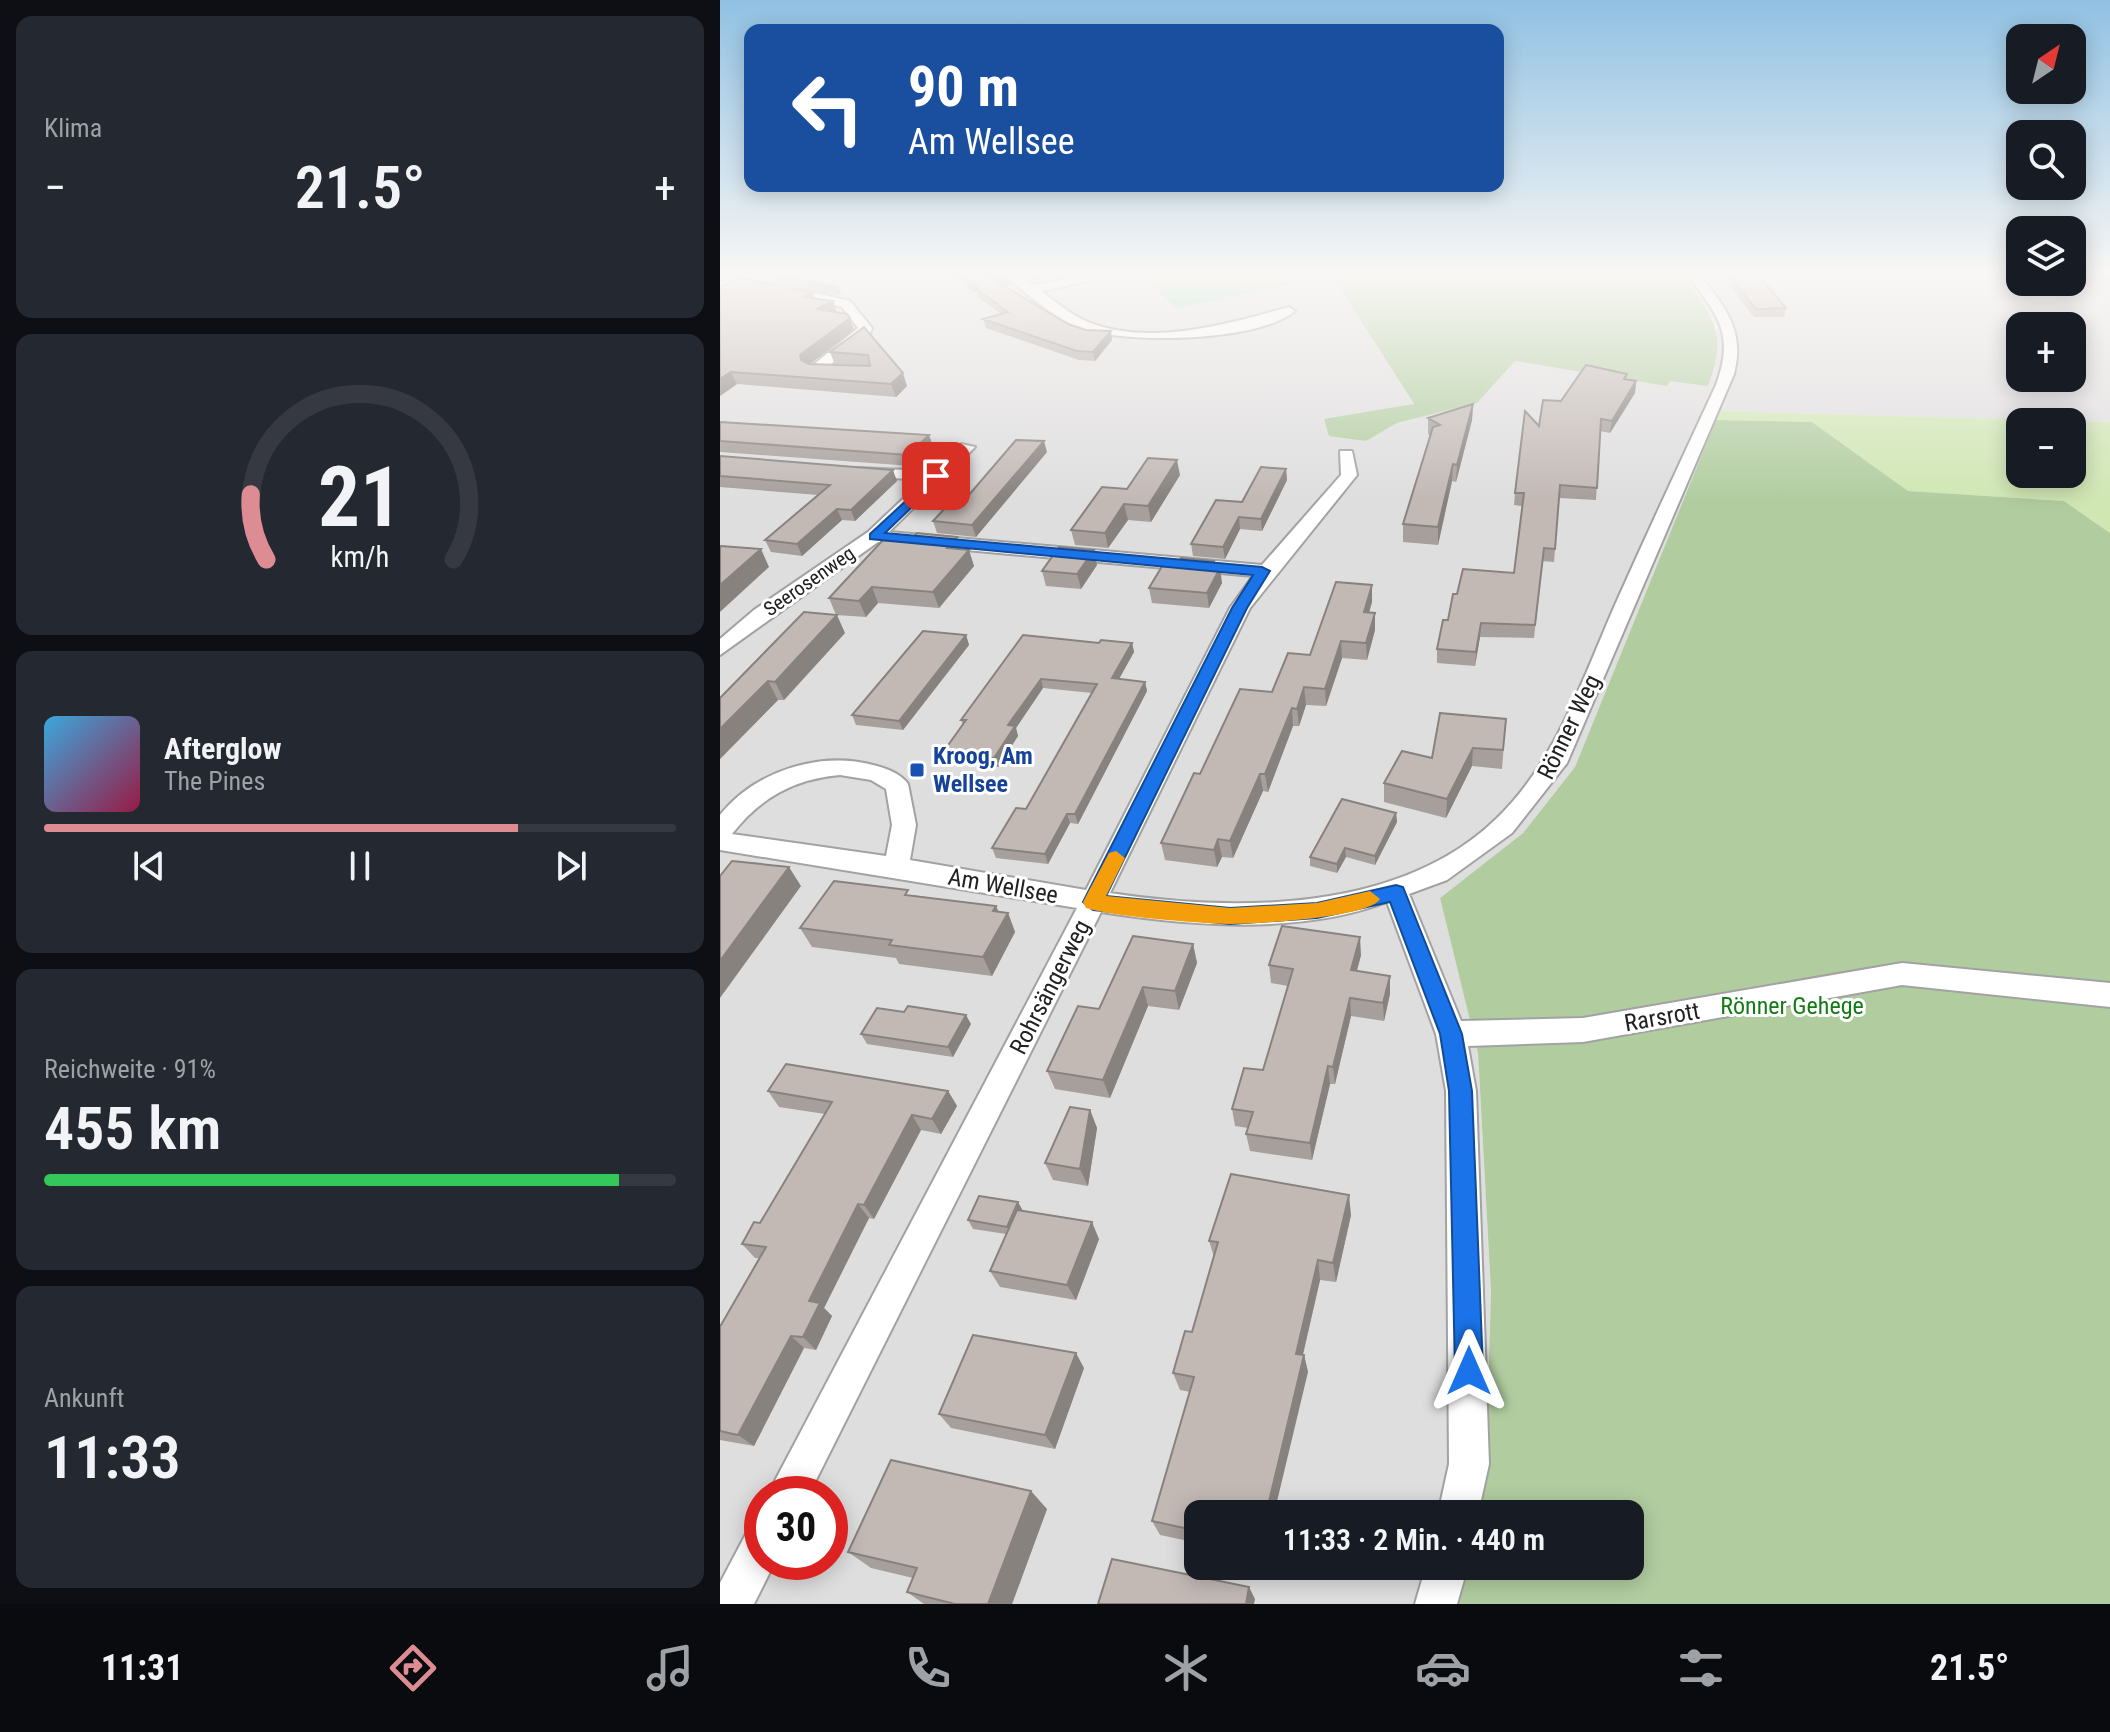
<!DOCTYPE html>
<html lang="de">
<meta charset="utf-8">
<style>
:root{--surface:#171b24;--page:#242831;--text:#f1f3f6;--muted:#9ea1a6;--line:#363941;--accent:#de8c93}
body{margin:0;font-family:"Roboto Condensed",sans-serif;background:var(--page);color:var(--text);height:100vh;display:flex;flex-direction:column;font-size:30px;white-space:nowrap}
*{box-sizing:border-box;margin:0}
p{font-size:26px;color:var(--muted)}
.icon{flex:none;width:44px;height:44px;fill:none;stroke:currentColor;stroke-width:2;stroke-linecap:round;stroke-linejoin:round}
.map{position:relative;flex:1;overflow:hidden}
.side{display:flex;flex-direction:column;gap:16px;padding:16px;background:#0d0f14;width:720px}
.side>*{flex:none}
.hud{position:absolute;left:24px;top:24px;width:760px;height:168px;border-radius:16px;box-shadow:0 4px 20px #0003;background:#1a4fa0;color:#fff;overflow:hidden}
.needle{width:52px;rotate:35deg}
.fabs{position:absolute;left:1286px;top:24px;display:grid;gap:16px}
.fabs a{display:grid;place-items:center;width:80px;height:80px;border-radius:16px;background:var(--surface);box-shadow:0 4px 20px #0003;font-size:40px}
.speed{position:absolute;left:24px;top:1476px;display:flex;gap:16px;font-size:40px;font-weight:700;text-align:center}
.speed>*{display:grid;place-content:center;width:104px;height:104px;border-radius:50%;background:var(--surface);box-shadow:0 4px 20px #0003;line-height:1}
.speed .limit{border:12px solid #d22;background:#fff;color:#111}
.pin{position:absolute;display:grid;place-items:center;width:68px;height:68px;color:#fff;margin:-34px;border-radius:16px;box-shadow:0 4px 12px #0006}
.me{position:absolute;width:88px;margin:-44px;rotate:0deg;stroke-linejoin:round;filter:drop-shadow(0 0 6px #0008)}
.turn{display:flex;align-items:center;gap:28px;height:168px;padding:0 32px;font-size:36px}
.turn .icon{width:104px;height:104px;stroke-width:2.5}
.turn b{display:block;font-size:56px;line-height:68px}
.big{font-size:60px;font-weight:600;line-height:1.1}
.side .card{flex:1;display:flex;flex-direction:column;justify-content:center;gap:12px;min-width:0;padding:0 28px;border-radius:16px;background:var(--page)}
.side .dial{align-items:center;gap:0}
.dial svg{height:208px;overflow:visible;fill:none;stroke:var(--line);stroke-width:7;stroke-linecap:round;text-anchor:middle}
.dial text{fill:var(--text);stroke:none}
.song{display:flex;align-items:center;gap:24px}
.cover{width:96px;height:96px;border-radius:12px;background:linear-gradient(135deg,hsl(200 70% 55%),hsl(340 70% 35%))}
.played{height:8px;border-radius:4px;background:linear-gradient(90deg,var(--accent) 75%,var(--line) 75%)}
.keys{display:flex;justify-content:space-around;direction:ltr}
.heat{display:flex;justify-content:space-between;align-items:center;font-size:44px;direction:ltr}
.charge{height:12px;border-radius:6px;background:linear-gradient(90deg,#34c759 91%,var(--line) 0)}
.trip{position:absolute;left:464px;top:1500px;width:460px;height:80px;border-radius:16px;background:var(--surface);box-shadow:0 4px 20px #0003;font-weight:600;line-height:80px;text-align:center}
.tabs{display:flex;height:128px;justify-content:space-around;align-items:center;background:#090b0e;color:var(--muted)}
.tabs .icon{width:56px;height:56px}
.tabs .current{color:var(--accent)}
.tabs b{font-size:36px;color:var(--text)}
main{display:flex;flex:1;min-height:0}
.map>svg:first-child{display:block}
</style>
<main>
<section class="side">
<div class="card"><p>Klima</p>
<div class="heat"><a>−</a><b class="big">21.5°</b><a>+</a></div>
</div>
<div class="card dial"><svg viewBox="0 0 100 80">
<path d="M14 69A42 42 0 1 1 86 69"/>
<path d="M14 69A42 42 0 0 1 8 44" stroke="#de8c93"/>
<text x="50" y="56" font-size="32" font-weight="700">21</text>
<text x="50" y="72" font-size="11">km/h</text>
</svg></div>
<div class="card">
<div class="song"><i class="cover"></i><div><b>Afterglow</b><p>The Pines</p></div></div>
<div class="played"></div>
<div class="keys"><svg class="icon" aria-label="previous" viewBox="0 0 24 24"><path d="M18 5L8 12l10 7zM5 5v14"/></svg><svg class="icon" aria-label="pause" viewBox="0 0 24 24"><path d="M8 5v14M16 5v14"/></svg><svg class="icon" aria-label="next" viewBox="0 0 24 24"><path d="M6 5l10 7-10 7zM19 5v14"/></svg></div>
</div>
<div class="card"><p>Reichweite · 91%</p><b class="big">455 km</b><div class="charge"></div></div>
<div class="card"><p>Ankunft</p><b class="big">11:33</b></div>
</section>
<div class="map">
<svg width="1390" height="1604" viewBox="0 0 1390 1604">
<rect width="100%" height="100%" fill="#f1eee9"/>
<path fill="#dfdedf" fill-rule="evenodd" d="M28,276H612L694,405L645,441L677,423L757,403L795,361L947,385L998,328L965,276H1300V282H1352V276H1390V422L1000,411L855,767L803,833L720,898L758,1053L771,1291L766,1463L756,1514H478V1566H746L737,1604H0V287ZM1300,326H1352V378H1300ZM42,1494H110V1562H42Z"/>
<path fill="#d0e7b3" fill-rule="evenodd" d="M1000,411L1390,422V533L1344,501L1188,491L1092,422L996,420ZM1300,422H1352V474H1300Z"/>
<path fill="#b1cda0" d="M612,276H965C994,322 1008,331 988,386L950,381L947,386L795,361L757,403L677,423L646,441L609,436L604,419L694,404Z
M996,420L1092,422L1188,491L1344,501L1390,533V1604H737L746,1566H910V1514H756L766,1463L771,1291L758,1053L720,898L803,833L855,767Z"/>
<path fill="#8cdab6" d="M454,276H553L570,285L455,308L429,281Z"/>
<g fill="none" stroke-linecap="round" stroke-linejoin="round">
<defs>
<path id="street" d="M17,276H34L0,291V283Z
M287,276H301L313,285L366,276H392L321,291C336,302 351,315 368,322C430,347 508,324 569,307L575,311C538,342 409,344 363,329C337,320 306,295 287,276Z
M969,276H981C1006,309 1025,331 1014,374L847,763L792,833L727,880L689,894L741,1021L863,1018L1182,963L1390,983V1007L1182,985L863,1042L748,1046L756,1091L769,1464L758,1514H718L729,1464L726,1091L716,1034L667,902C579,935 471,926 381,912L89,1494H48L357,908L0,850V815C36,770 102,750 157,766C168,769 181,774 188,784L196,825L190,860L366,890L510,608L533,576L158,542L0,655V639L34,610L148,532L203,480L143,476L135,471L137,468L213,471L241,444L255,447L169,532L542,565L621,475L620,451H632L637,475L530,608L390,893C515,912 678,913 775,820C836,762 862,680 895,605C928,531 962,458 996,385C1015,333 998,317 969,276ZM120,775L151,780L166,789L172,825L166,856L12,834C40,798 74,779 120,775Z
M62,285L130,301L152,328L149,336L107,367L123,370V376L94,374L87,370L138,328L122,307L58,292L56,289Z
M42,1524V1562H55L34,1604H0V1583L28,1530Z
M706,1566H748L737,1604H695Z"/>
</defs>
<use href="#street" stroke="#a2a2a2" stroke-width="4"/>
<use href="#street" fill="#fff" fill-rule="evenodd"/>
</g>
<path fill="#a79f9c" d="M52,276L118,286L121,294L117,295L54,282Z
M232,276H289L291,284L283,286L348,324L392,340L375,361L359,360L266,328L263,319L281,314L258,297L257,291L253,292Z
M1002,276H1039L1066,308L1064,317H1034Z
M1379,276H1390V286Z
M0,286L93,293L95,299L113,301L117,313L134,330L90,364L115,365L110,352L144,327L187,386L176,397L17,384L0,396Z
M907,374L906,380L916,381L915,393L890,433L880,431L876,500L839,498L834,562L822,561L814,638L760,637L755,666L717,663V649L737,594L794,573L802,506L794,505L795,493L841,401Z
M753,404L752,420L736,482L732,481L718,545L683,542V524L710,436L708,434V418Z
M0,422L213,446L192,466L0,452Z
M327,452L256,537L217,533L213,521L242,503Z
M0,456L177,481L135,521L122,520L82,556L51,552L45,540L98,495L0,487Z
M566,469L567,480L542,531L520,529L505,559L473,556L471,544L522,502Z
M460,475L431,522L408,520L388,548L355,545L351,530L407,489Z
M237,537L241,550L254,566L219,608L158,603L146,617L116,615L109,598L189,542Z
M494,561L495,567L502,583L489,608L432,603L429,588L457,564Z
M377,565L361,589L326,586L322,571Z
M652,602L649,613L655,630L647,660L622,658L606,706L586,705L579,726H573L548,792L543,791L513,858L502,857L497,867L445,860L441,843L480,774L552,692L590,655Z
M125,633L64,700H58L0,759V698Z
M246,635L249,645L183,730L136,725L132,715Z
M379,643H412L414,652L399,679L425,682L427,691L358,824L350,823L328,864L276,858L272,848L306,809L372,693L323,688L296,728L298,736L278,767L227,761L224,751L243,725L241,720Z
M786,719L782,769L752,766L726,818L664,802V783Z
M676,813L677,822L655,865L626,857L617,873L590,866V857Z
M191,895L276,906L278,912L288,913L295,932L272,976L179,964L176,958L92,947L80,928Z
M473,944L477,963L459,1010L428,1006L390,1098L335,1089L327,1071L379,1009Z
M641,955L637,971L670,994L664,1021L631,1016L615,1084H610L592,1160L530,1151L526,1134L528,1128L515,1126L512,1109L543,1070L568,986L551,983L549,965Z
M251,1024L233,1057L147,1044L141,1034Z
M48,1091H228L237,1106L221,1134L201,1130L154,1219L149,1218L104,1308L112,1316L96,1350L84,1348L34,1446L0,1440V1325H1L39,1258H35L22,1244L40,1223L105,1114L59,1107Z
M370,1110L377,1128L368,1186L333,1180L325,1163Z
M631,1215L616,1282L600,1280L583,1355H584L588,1372L478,1514V1543L440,1535L432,1521L470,1392L460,1390L453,1373L472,1332L494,1257L489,1241Z
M248,1220L379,1239L356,1300L280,1287L270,1271L286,1234L253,1229Z
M364,1368L335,1449L231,1428L219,1414Z
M327,1509L292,1604H204L187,1592L193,1578L151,1568L128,1552Z"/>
<path fill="#88827f" d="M289,276L291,284L275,287L272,279Z
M310,276H333L311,280Z
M262,281L264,289L253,292L251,283Z
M118,286L121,294L117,295L115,288Z
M113,301L117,313L97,309Z
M130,318L134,330L85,368L81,360L80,355Z
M391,331L392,340L375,361L373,352Z
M11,372L17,384L0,396V379Z
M183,373L187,386L176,397L171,384Z
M916,381L915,393L890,433L892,421Z
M753,404L752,420L736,482L737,465Z
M209,435L213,446L192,466L188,455Z
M324,441L327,452L256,537L252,525Z
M457,460L460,475L431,522L428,506Z
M733,464L732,481L718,545V527Z
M566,469L567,480L542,531L541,519Z
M173,470L177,481L135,521L131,510Z
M404,504L408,520L388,548L385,533Z
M117,509L122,520L82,556L77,544Z
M519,517L520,529L505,559L503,547Z
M237,537L242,553L227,548Z
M41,549L49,567L0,612V585Z
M249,550L254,566L219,608L213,592Z
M374,550L377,565L361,589L357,574Z
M494,561L496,575L500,568L502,583L489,608L487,593L491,567Z
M652,585V602L644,629V612Z
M152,587L158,603L146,617L139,601Z
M655,613V630L647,660L646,643Z
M117,615L125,633L64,700L55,682Z
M761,623L760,637L755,666L756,652Z
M246,635L249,645L183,730L179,721Z
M621,641L622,658L606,706L605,689Z
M412,643L414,652L394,688L392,678Z
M321,679L323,688L296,728L298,736L278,767L274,758L288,725Z
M48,681L58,700L0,759V729Z
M425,682L427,691L358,824L355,814Z
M584,687L586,705L579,726L577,709Z
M572,708L573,726L548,792L545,774Z
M753,748L752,766L726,818L727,799Z
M540,774L543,791L513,858L510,841Z
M676,813L677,822L655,865V856Z
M347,814L350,823L328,864L325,854Z
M498,839L502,857L497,867L494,850Z
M625,848L626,857L617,873V864Z
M69,867L81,886L0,998V961Z
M276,906L283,922L288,913L295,932L272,976L263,957L273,911Z
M640,937L641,955L632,988L631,970Z
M473,944L477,963L459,1010L455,991Z
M670,976V994L664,1021L663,1003Z
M423,987L428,1006L390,1098L383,1080Z
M630,998L631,1016L615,1084L613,1067Z
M246,1015L251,1024L233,1057L228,1047Z
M608,1066L610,1084L592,1160L590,1143Z
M228,1091L237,1106L221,1134L212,1119Z
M370,1110L377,1128L368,1186L360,1169Z
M192,1115L201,1130L154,1219L144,1205Z
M629,1195L631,1215L616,1282L613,1263Z
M298,1202L303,1211L292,1235L287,1227Z
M138,1204L149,1218L104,1308L112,1316L96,1350L83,1337L89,1301Z
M372,1222L379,1239L356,1300L347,1285Z
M598,1260L600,1280L579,1371L576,1354Z
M71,1336L84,1348L34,1446L18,1435Z
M356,1353L364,1368L335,1449L325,1435Z
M584,1355L588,1372L554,1514H546Z
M311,1491L327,1509L292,1604H268Z
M529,1587L535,1599L534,1604H526Z"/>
<path fill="#c2b9b5" stroke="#88827f" stroke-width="2" d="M57,276H58L118,286L115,288Z
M240,276H289L272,279L348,324L366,330L391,331L373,352L357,351L263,319L288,312L256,289L262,281L251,283Z
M1010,276H1039L1066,308L1036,309Z
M21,278L93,293L84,297L113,301L97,309L127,314L130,318L80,355L81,360L89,364L150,366L148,355L110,352L144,327L183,373L171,384L11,372L0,379V286Z
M866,365L907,374L904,379L916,381L892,421L881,419L877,488L840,485L835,549L824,548L815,625L761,623L756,652L717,649L723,620H728L733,594H737L743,569L794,573L804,493H795L805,411L819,426L823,400L841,401Z
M753,404L737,465L733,464L718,527L683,524L713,427L720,425L708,418Z
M0,422L209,435L188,455L0,441Z
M296,440L324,441L252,525L213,521L227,506L242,503Z
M0,456L173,470L131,510L117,509L77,544L45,540L110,485L0,476Z
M428,458L457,460L428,506L404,504L385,533L351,530L382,487L407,489Z
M541,467L566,469L541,519L519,517L503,547L471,544L496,500L522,502Z
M197,533L237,537L227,548L249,550L213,592L152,587L139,601L109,598L163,540L189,542Z
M1,546L41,549L0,585V547Z
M339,547L374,550L357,574L322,571Z
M461,558L494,561L491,567L500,568L487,593L429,588L444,563L457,564Z
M616,582L652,585L644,612L655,613L646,643L621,641L605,689L584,687L577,709L572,708L545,774H540L510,841L498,839L494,850L441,843L474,773L480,774L520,689L552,692L568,653L590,655Z
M84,612L117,615L55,682L48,681L0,729V698Z
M203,631L246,635L179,721L132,715Z
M303,635L379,643L381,640L412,643L392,678L425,682L355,814H347L325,854L272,848L296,808L306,809L377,684L321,679L288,725L295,726L274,758L224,751L246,720H241Z
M720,713L786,719L783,750L753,748L727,799L664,783L682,751L712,758Z
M622,799L676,813L655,856L625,848L617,864L590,857Z
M12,861L69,867L0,961V876Z
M114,881L188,890L185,895L276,906L273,911L288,913L263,957L169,945L172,940L80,928Z
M562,926L640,937L631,970L670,976L663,1003L630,998L613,1067L608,1066L590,1143L526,1134L533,1112L512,1109L524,1068L543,1070L573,969L549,965Z
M413,936L473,944L455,991L423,987L383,1080L327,1071L358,1006L379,1009Z
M188,1006L246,1015L228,1047L141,1034L157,1008L184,1012Z
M66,1064L228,1091L212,1119L192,1115L144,1205L138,1204L89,1301L100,1303L83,1337L71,1336L18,1435L0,1431V1325H1L46,1247L22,1244L34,1222L40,1223L112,1102L48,1091Z
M350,1107L370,1110L360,1169L325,1163Z
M511,1174L629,1195L613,1263L598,1260L576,1354L584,1355L546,1514H478V1531L432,1521L474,1377L453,1373L465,1331L472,1332L498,1242L489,1241Z
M259,1196L298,1202L287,1227L248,1220Z
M297,1210L372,1222L347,1285L270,1271Z
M253,1335L356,1353L325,1435L219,1414Z
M171,1460L311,1491L268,1604H235L187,1592L197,1568L128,1552Z
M392,1559L529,1587L526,1604H378Z"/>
<linearGradient id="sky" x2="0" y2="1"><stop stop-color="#90c1e3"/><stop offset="0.55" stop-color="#f9f7f5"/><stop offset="1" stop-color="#f9f7f5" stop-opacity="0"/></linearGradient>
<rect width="1390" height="500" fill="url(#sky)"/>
<path fill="#1a73e8" stroke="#114b97" stroke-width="2" d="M216,473L223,476L221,479L165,533L542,567L550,571L527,608L386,896L510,908L597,903L676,885L683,887L742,1034L752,1091L763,1371L759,1380L749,1385L739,1380L735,1371L729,1091L720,1034L670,902L597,918L510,924L373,910L363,902L512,608L533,575L150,539V534Z"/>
<path fill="#f59e0b" d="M396,851L405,858L386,896L510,908L597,903L650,891L660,899C649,918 533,924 509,924C475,923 397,917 366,908L363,902L389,853Z"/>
<rect fill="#1a4fb4" stroke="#fff" stroke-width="3" x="189" y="762" width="16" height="16" rx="4"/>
<g text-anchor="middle" stroke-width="6" stroke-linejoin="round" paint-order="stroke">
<g font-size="20" fill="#212121" stroke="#fff">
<text transform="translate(89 581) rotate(-35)" y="7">Seerosenweg</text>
</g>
<g font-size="24" fill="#212121" stroke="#fff">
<text transform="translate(849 727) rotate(-64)" y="8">Rönner Weg</text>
<text transform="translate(283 886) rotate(10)" y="8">Am Wellsee</text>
<text transform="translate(330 987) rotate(-63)" y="8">Rohrsängerweg</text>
<text transform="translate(942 1017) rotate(-10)" y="8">Rarsrott</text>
</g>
<g font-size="24" font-weight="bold" fill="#164399" stroke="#fff" text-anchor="start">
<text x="213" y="764">Kroog, Am<tspan x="213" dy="28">Wellsee</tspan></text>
</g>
<g font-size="24" fill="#137c14" stroke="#fff">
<text x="1072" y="1014">Rönner Gehege</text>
</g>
</g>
</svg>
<div class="fabs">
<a><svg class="needle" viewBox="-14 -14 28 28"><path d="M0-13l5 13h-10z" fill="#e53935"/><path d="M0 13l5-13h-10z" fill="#9ea1a6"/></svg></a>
<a><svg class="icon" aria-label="search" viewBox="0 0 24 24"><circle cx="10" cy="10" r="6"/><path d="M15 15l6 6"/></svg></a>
<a><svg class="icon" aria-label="layers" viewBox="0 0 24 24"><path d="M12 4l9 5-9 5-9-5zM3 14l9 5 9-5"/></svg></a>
<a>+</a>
<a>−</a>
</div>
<div class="speed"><div class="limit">30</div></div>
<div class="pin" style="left:216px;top:476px;background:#d93025"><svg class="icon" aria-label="arrive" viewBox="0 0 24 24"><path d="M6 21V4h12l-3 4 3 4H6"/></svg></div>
<svg class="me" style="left:749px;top:1371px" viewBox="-20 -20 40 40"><path d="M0-17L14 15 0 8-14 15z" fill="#1a73e8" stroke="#fff" stroke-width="4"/></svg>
<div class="trip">11:33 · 2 Min. · 440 m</div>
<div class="hud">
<div class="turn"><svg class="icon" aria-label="left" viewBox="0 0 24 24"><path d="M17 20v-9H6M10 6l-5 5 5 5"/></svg><div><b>90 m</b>Am Wellsee</div></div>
</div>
</div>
</main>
<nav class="tabs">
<b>11:31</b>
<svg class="icon current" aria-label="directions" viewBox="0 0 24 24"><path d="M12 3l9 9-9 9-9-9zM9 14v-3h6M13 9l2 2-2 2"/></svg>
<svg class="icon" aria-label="music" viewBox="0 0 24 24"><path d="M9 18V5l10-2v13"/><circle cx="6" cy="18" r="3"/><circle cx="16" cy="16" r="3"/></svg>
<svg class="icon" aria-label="phone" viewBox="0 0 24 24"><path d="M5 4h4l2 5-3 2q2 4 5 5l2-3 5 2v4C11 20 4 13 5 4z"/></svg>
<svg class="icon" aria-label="climate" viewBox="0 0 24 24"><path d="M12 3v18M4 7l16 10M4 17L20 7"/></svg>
<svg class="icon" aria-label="car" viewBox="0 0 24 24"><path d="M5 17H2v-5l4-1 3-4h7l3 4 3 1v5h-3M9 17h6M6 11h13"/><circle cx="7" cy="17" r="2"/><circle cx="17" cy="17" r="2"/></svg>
<svg class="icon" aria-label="filters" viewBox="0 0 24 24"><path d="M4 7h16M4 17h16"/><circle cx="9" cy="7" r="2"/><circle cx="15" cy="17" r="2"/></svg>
<b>21.5°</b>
</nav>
